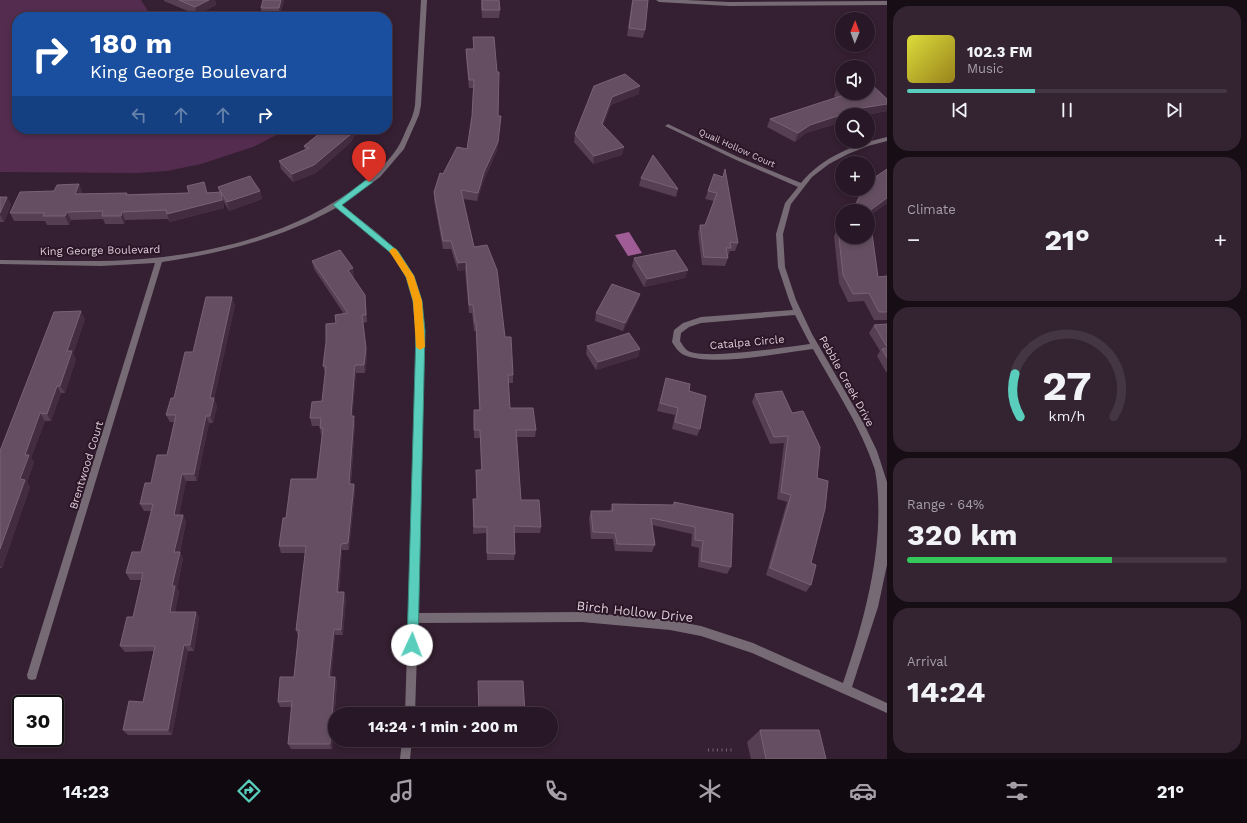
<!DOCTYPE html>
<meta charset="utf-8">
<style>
:root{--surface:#281726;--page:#342432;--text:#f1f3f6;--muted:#a59fa7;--line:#443643;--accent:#5acebd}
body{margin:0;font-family:"Work Sans",sans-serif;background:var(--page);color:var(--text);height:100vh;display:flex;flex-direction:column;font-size:15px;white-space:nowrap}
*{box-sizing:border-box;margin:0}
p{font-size:13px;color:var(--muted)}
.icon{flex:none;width:22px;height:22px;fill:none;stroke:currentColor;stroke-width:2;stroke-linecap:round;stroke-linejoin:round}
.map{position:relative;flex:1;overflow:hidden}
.details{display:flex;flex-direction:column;gap:6px;padding:6px;background:#160d15;width:360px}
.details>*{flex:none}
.top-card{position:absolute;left:12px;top:12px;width:380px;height:122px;border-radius:16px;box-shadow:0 2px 6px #0003,0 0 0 1px var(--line);background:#1a4fa0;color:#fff;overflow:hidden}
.needle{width:26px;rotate:1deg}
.fabs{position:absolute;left:835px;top:12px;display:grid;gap:8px}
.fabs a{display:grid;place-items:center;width:40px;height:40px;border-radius:50%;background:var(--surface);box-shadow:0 2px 6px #0003,0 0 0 1px var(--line);font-size:20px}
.speed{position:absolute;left:12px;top:695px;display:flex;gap:8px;font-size:20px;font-weight:700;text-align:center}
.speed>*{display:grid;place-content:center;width:52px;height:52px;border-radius:50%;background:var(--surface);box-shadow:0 2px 6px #0003,0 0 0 1px var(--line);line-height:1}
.speed .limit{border:2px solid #111;border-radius:6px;background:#fff;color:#111}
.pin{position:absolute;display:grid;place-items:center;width:34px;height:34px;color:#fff;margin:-41px -17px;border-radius:50% 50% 50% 0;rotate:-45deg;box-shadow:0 0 4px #0007}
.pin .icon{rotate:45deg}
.me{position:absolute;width:44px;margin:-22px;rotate:2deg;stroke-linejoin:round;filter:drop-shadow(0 0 3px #0008)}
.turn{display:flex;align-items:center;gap:14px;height:84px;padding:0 12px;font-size:18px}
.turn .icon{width:52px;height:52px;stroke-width:2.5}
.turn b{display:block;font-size:28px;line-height:34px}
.lanes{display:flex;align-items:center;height:38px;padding:0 12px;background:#0003;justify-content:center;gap:20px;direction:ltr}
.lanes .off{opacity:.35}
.big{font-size:30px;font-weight:700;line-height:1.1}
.details .widget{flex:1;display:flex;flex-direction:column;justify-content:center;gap:6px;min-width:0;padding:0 14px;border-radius:16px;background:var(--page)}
.details .dial{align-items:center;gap:0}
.dial svg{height:104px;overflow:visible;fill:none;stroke:var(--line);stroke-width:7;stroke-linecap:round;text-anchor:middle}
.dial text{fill:var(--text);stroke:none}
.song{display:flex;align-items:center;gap:12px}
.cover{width:48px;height:48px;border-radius:6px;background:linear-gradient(135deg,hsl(60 70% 55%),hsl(50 70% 35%))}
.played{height:4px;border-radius:2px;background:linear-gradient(90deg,var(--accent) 40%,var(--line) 40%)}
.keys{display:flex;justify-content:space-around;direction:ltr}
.heat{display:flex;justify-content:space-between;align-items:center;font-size:22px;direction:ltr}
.charge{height:6px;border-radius:3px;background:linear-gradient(90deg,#34c759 64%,var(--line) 0)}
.trip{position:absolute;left:328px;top:707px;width:230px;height:40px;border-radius:20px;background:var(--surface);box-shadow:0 2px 6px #0003,0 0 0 1px var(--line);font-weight:700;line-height:40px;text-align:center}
.tabs{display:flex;height:64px;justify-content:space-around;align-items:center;background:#10090f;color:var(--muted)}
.tabs .icon{width:28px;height:28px}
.tabs .current{color:var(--accent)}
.tabs b{font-size:18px;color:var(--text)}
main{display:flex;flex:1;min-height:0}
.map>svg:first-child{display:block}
</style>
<main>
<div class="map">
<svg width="887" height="759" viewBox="0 0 887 759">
<rect width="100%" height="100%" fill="#351f32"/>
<path fill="#542c4f" d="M0,0H141L148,11L167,17H17V129H288L253,147L201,164L167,171L137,173L0,172Z
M387,25H393L387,95Z"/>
<path fill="#9f5c96" d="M629,232L642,253L628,256L615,235Z"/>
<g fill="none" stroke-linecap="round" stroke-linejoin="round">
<path stroke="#766273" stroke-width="3" stroke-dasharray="1 3.5" stroke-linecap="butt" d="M708,750H733"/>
<path fill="#766a74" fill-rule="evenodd" d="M421,0H427L421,105L419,115L404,149L380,177L349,200L341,205C371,228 406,250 418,289C422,302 423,317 425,331L418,613L582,612L670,620L701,626L753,643L843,683C865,619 887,538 875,470C861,427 835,389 813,349C781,353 713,367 684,355C679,353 675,347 672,342L674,330L683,323L701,317L793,310L789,300L778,267L776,234L785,203L798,187L734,159L665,126L668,124L670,125L738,157L801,183C822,157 855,144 887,137V141L868,146L848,154L829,164L812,177L791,204L783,234L785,267L796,300L812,334L864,424L877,451L887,482V565L878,607L852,687L887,703V713L752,653L701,636L670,630L582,622L418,623L415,714H405L417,331C416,316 415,300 410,285C398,250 364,229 336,208C282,238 223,253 162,262L37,675L36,679L32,680L28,679L27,675L155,263L101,266L0,264V260C47,260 95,263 142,259C219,253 300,231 362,183C376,173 389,161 398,147C402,141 404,134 407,128C411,120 414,113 415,105ZM795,315L810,344C785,347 708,360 688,351C685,349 682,344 680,341L681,333L689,327L701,323Z
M656,0H686L729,2L887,1V5L729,6L659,2Z
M402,740H412L410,759H400Z"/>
</g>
<path fill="#563f53" d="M164,0H215L216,5L197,15L164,1Z
M263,0H284L280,15L262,16L261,8Z
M481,0H499L500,10L499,18H482Z
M632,0H648L645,30L643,38L627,36Z
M473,37L498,116H501L497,151L484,180L477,201L463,199L474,247L505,337L513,375V383H508L510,408L536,430L535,437H517L521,500L541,527L540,533H514L515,554L514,560H487L486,533L473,534V499H477L476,477V470H481L480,438H474V410H479L476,331H474L472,313H469L465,270L458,271L451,249H443L434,200V192L443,174L467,149L472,116L473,88H469L466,57V49H473Z
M594,86L639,94L611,105L603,125L624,147L622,155L593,164L574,142L575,134Z
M837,88L887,111L866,115H842V122L806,133L795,142L767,127L770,119L836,98L834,96Z
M325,129H361L360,131H357L351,142L316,173L293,182L281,169L279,161L305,150L304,146Z
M887,169V203L869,216L878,277L887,276V320H874L864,301L848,302L839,283L834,236L842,219L868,211H852L862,189Z
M714,174L738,243L735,251H730L728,256V258L725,266L702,265L698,233L700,225H705L714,201L705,199Z
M641,178L678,189L676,197L639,186Z
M79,184L82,193V194H128L219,192L218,187L260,191L262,199L229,211L223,200L224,208L170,222L168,219L125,220L124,224H105L103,219L71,220L69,225H47L45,221H14L10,213L54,191Z
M0,197H7L11,205L4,222H0Z
M634,258L688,270L685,278L644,287L632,266Z
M312,261L354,276L352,277L366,303L367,322L363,323L367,356L365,373H356L352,416L355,423L351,484H354L355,491L349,550H342L339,592H344L346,598L343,635H335L331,677H335L337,682L332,749H291L288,744L292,707H280L278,702L294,677L298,636L296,630L306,553H281L279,546L286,518L317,479L322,435H321L320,428V426H312L310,418L322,401L325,373L323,366L336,323L344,314L314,269Z
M640,294L638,301L623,331L595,321L596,313Z
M235,305L214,399L217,406L213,423H209L197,481H186L179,515H183L186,522L180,552L183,559L177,588L179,592L175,612H196L199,618L194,651H188L172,735H128L123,730L143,702L154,651L125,652L120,646L133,617L142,580H130L126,573L141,552L152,511H144L140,504L167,455L174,422H170L166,415L193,352Z
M85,319L73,354L76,359L65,393H61L51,421H45L31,458L34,462L27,482L30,487L2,568H0V451Z
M887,324V372H886L877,356L880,351L869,333L874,325Z
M587,346L640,349L638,357L596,370L586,354Z
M666,378L689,391L700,429L697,436L672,429L675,415L657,411L664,386Z
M782,391L817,478L811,563V585L806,592L766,575L787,502L777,499L784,443L770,444L752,402L755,394Z
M674,502L731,567L727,574L698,567L699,548L691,546L692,534L652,525L655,545L652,552L615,551L613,539H591L589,518L591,511H610L612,504L673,505Z
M478,681L525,714H478Z
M760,730L826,759H751L747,742Z
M479,740H525V741H479Z"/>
<path fill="#432c40" d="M209,0H215L216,5L197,15L195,7Z
M281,0H284L280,15L279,8Z
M640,86L639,94L611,105L601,132L602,124L612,97Z
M887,104V111L866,115H842V122L806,133L795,142L798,133L810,125L862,108Z
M501,116L497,151L484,180L477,201L478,193Z
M353,129H356L357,131L351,142L316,173L293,182L292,174Z
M624,147L622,155L593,164L594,156Z
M79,184L82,193L78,203L75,194Z
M260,191L262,199L229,211L227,202Z
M221,192L224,208L170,222L167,214Z
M7,197L11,205L4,222L0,215V213Z
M887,198V203L868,216L869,211Z
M67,212L71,220L69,225L65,216Z
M122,212L125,220L124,224L121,216Z
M466,262L465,270L458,271V263Z
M353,268L354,276L349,278L348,270Z
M688,270L685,278L644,287L647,279Z
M640,294L638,301L623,331L625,323Z
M232,297L235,305L214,399L217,406L213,423L210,416V398Z
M81,311L85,319L73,354L76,359L65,393L60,386L67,351Z
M362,315L367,356L365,373L364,365Z
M640,349L638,357L596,370L598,362Z
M355,365L356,373L352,423L351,416Z
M57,386L61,393L51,421L47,414Z
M40,413L45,421L31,458L34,462L27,482L30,487L2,568L0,566V549L20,479L25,455Z
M206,416L209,423L197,481L194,474Z
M354,416L355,423L350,491L349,484Z
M182,474L186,481L178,522L174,515Z
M354,484L355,491L349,550L348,543Z
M183,515L186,522L178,559L174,552Z
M341,544L342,550L338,598L337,592Z
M180,552L183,559L177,588L179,592L174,618L170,612L172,586Z
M344,592L346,598L343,635L341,630Z
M196,612L199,618L194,651L190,645Z
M334,629L335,635L330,682L329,677Z
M184,645L188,651L172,735L168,730Z
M335,677L337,682L332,749L330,744Z"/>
<path fill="#654e62" stroke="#786274" d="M179,0H209L195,7Z
M263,0H281L279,8H261Z
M482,0H499L500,10H482Z
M633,0H648L645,30L629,28Z
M473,37H494L497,72H499L498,116H501L498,142L484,172L478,193L461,190L474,247L487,245L497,270L505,337H511L513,375H508L510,408H533L536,430H516L521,500H539L541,527L514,526L515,554L487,553V527H474L473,499H477L476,470H482L480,430H474V410H480L476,323H475L473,305H469L466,262L458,263L451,241H443L434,192L440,173L443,174L457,147L467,149L472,116L474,80H469L466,49H474Z
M625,74L640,86L612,97L602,124L624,147L594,156L575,134L594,86Z
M869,82L887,99V104L862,108L810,125L798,133L770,119L844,95L837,88L842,87V93H868V83Z
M325,129H353L351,134L314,165L292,174L279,161L309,148L304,146Z
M653,155L678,189L641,178Z
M725,169L738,243L730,242L731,248H726L728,258L704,257L700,225H705L717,193L708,191L714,174L723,177Z
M887,169V198L869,211L878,277L887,276V312H879L869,293L853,294L843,275L838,228L842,220V237H868V211H853L863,189H868V182Z
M250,176L260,191L227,202L218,187Z
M204,182L207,193L221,192L222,200L167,214L166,210L122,212L121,216H102L103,211L67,212L65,216H43L45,213H10L20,192L54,191L57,185L79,184L75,194L127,193L126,195L189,193L187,186Z
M0,197H7L0,213Z
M340,250L353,268L348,270L365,295L366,315H362L366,348L364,365H355L351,416H354L349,484H354L348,543L341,544L337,592H344L341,630L334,629L329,677H335L330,744H288L292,701L278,702L280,677H294L299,630H296L306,546H279L283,518H286L291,479H317L323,428H320L321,418H310L312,402L322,401L326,366H323L326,342V324L336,323L335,315L348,313L312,261Z
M675,250L688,270L647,279L634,258Z
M612,284L640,294L625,323L596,313Z
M206,297H232L210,398H214L210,416H206L194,474H182L174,515H183L174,552H180L172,586H175L170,612H196L190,645H184L168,730H123L129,701L143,702L155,646H120L127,617H133L143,573H126L132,552H141L153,504H140L145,483H151L157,455H167L176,415H166L171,398H174L185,352H193Z
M81,311L67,351H72L60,386H57L47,414L40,413L25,455H29L20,479L25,480L0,549V451L54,312Z
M887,324V347L874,325Z
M629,333L640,349L598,362L587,346Z
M887,348V358L882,349Z
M666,378L690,384L689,391L706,396L700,429L675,422L678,408L660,403Z
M782,391L792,413L803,411L820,447L817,478L828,481L825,509L811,563L816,565L811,585L770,568L791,495L781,492L788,436L774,437L755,394Z
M674,502L733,514L731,567L701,561L703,541L695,540V527L651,518L655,545L617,544L615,533L593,532L591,511H613L612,504L674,505Z
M478,681H523L525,714H479Z
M760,730H819L826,759H766Z"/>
<path fill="#5acebd" stroke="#3a867b" d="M366,180L373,182L342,205L398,251L414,276L422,301L425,331L418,645L416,649L412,651L408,649L407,645L416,331L413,301L406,277L392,254L333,205Z"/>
<path fill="#f59e0b" d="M393,248L396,249L414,276L422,301L425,347L420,350L416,347L413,301L406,277L389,251Z"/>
<g text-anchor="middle" stroke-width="4" stroke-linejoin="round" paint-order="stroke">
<g font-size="9" fill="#ddceda" stroke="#2b1628">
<text transform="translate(737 148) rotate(24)" y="3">Quail Hollow Court</text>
</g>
<g font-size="11" fill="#ddceda" stroke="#2b1628">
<text transform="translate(100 250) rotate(-1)" y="4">King George Boulevard</text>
<text transform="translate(747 342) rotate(-5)" y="4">Catalpa Circle</text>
<text transform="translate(847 381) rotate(61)" y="4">Pebble Creek Drive</text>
<text transform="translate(86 465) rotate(-73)" y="4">Brentwood Court</text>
</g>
<g font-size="13" fill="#ddceda" stroke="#2b1628">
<text transform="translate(635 611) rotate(6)" y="5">Birch Hollow Drive</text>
</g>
</g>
</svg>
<div class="fabs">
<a><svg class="needle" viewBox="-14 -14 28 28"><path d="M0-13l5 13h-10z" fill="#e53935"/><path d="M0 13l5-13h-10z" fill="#a59fa7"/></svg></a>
<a><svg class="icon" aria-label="sound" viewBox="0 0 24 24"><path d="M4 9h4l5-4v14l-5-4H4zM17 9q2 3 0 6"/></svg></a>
<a><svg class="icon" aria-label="search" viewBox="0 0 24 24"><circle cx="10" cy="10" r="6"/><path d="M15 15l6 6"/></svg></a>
<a>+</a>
<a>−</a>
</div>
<div class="speed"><div class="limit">30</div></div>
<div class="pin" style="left:369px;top:182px;background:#d93025"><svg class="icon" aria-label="arrive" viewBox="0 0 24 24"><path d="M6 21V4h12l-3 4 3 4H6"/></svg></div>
<svg class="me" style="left:412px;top:645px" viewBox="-20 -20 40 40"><circle r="19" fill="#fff"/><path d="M0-13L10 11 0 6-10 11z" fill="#5acebd"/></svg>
<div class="trip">14:24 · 1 min · 200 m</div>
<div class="top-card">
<div class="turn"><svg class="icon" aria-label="right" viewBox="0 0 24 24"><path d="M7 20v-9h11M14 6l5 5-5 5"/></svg><div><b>180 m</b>King George Boulevard</div></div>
<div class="lanes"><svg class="icon off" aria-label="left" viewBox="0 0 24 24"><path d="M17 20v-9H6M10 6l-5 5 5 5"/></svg><svg class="icon off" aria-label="ahead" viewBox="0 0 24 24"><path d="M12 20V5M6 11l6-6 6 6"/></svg><svg class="icon off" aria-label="ahead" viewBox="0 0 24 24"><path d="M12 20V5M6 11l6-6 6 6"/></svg><svg class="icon" aria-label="right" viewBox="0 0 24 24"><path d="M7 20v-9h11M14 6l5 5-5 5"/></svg></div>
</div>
</div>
<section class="details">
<div class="widget">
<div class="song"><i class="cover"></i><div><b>102.3 FM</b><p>Music</p></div></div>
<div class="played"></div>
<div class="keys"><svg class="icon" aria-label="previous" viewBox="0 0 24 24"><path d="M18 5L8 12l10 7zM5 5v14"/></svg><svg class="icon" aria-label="pause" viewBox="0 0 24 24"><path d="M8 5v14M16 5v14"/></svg><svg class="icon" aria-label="next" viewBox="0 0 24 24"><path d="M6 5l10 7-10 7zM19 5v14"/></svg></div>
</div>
<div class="widget"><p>Climate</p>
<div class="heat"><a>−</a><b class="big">21°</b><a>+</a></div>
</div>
<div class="widget dial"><svg viewBox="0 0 100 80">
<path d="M14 69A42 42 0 1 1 86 69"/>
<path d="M14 69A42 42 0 0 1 10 36" stroke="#5acebd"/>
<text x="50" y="56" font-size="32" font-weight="700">27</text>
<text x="50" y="72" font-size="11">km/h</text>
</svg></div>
<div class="widget"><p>Range · 64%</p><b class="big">320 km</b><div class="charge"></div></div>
<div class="widget"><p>Arrival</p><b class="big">14:24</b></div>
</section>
</main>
<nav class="tabs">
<b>14:23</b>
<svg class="icon current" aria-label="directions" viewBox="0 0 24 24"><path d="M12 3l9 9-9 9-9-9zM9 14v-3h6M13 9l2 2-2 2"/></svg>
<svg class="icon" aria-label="music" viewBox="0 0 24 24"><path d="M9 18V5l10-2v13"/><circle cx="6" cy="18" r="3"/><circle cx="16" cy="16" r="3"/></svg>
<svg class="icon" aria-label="phone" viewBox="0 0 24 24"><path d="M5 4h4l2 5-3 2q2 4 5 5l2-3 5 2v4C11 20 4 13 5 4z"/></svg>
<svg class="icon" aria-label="climate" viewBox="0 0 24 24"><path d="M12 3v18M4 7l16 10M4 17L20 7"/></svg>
<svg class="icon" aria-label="car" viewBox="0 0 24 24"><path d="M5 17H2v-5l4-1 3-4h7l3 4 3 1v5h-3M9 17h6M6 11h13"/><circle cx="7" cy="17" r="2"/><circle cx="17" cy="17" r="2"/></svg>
<svg class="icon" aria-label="filters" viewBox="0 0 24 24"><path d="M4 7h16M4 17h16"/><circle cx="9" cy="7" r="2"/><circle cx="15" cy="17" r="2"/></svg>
<b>21°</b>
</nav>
